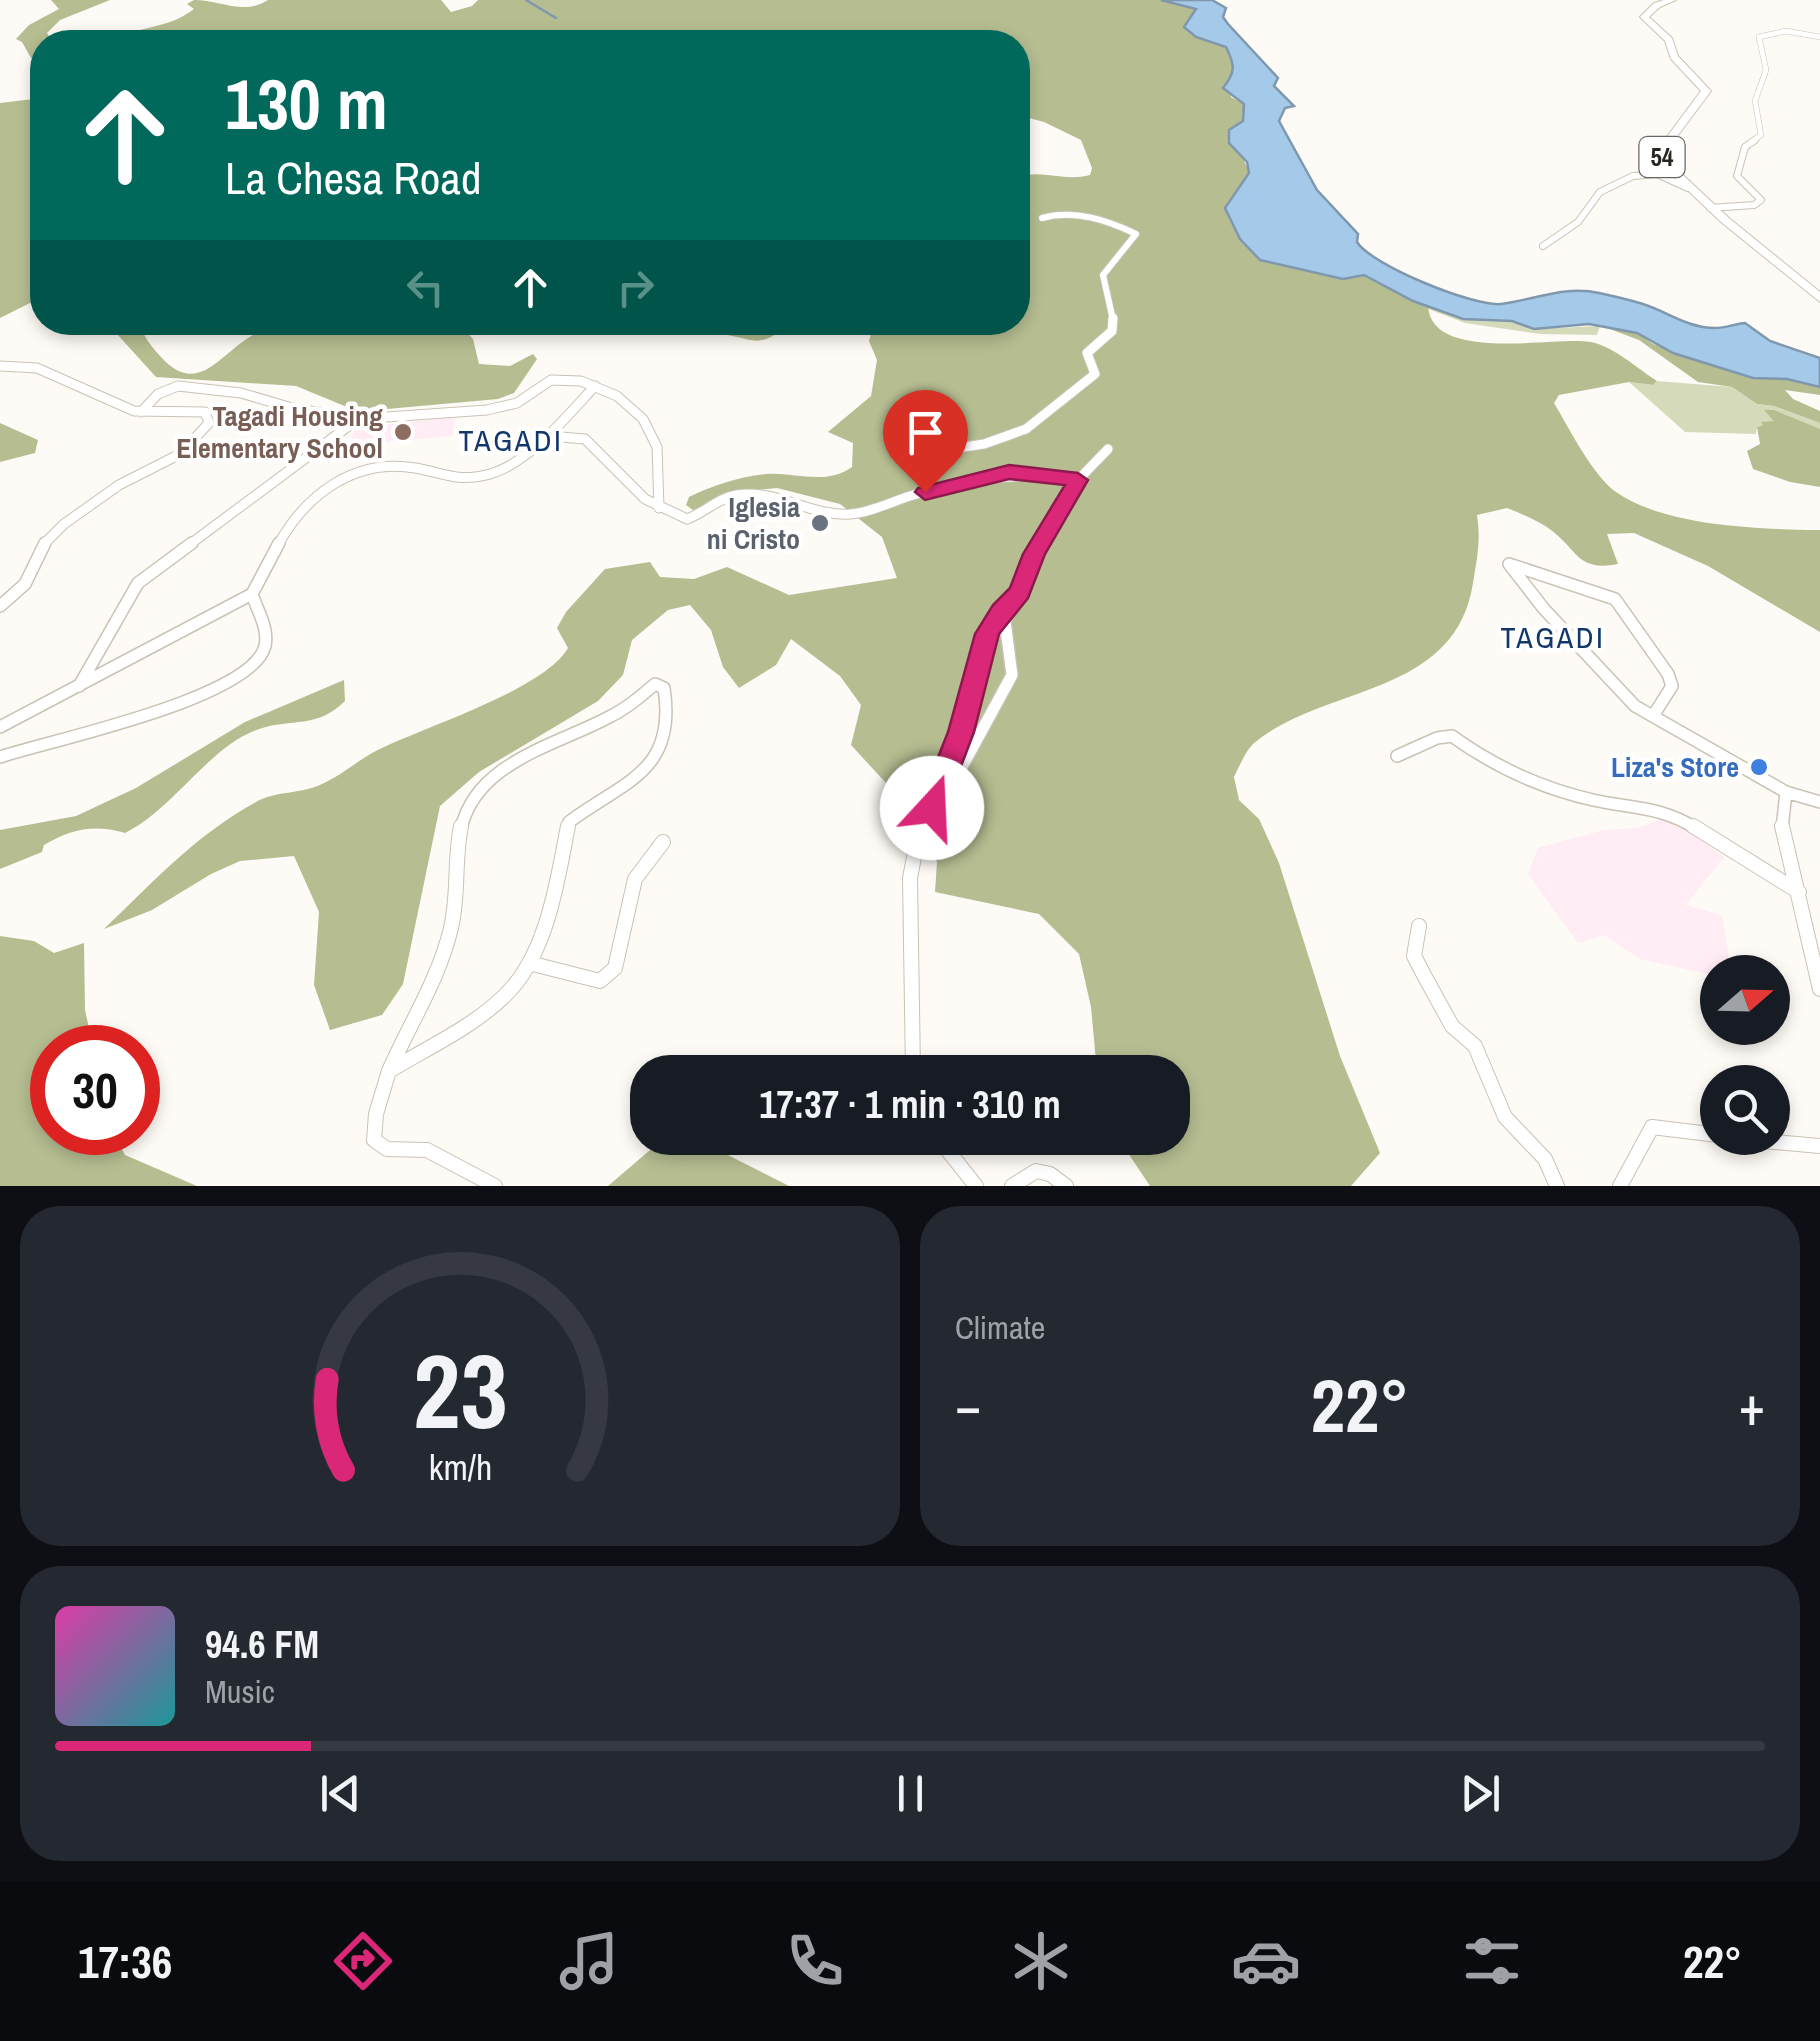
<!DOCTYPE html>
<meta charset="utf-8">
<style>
:root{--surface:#171b24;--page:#242831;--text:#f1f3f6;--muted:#9ea1a6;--line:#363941;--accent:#db2777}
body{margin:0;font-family:"Archivo Narrow",sans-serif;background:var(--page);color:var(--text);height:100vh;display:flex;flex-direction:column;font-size:38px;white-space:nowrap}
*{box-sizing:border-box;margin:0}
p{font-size:32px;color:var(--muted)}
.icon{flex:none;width:55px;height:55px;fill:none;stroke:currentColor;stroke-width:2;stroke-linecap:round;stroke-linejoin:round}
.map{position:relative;height:1186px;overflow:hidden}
.side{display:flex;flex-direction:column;gap:20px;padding:20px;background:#0d0f14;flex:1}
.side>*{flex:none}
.guide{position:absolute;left:30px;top:30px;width:1000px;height:305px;border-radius:40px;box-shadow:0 5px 15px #0003;background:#00695c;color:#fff;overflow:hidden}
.needle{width:65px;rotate:70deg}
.buttons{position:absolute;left:1700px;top:955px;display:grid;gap:20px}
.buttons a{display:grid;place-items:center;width:90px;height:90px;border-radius:50%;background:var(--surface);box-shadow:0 5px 15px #0003;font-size:50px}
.speed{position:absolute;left:30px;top:1025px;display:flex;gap:20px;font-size:50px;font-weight:700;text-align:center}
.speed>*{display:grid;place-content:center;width:130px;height:130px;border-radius:50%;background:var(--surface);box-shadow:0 5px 15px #0003;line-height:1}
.speed .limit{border:15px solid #d22;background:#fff;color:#111}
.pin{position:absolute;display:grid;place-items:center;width:85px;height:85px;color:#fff;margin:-102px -42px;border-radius:50% 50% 50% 0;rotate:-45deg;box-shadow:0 0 10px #0007}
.pin .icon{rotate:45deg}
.me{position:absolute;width:110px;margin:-55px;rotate:20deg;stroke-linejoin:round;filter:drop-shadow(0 0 8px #0008)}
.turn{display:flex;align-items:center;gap:35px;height:210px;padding:0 30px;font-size:45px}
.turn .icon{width:130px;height:130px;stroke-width:2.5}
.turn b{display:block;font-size:70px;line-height:85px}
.lanes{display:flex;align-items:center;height:95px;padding:0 30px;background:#0003;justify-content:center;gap:50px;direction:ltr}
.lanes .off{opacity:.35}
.big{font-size:75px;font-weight:700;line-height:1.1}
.side .card{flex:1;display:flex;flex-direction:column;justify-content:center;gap:15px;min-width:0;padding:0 35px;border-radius:40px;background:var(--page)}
.side .dial{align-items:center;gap:0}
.dial svg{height:260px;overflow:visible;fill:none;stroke:var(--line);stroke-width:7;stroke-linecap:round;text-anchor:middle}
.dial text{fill:var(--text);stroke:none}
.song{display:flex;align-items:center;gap:30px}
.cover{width:120px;height:120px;border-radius:15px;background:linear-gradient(135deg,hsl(320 70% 55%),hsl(180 70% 35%))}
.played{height:10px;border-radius:5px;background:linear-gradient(90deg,var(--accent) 15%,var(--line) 15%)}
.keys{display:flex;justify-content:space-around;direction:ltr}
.heat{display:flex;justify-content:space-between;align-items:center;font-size:55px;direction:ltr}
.side .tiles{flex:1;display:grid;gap:20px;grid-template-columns:1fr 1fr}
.card:last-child{grid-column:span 2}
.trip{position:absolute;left:630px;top:1055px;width:560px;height:100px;border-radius:40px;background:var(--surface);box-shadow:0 5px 15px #0003;font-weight:700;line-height:100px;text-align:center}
.dock{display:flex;height:160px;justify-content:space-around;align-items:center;background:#090b0e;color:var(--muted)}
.dock .icon{width:70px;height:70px}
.dock .active{color:var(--accent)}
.dock b{font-size:45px;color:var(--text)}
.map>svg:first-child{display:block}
</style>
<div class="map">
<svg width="1820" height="1186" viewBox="0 0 1820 1186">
<rect width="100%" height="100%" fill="#fefbf6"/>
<path fill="#ffecf4" d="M456,417L452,436L349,445L355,428Z
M1668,816L1724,857L1686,905L1722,915L1731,972H1718L1717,976L1640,959L1604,935L1578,943L1528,874L1538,848L1604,830L1637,828Z"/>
<path fill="#d5dbba" d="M1428,305L1463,319L1512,321L1534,329L1600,326L1597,335L1540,334L1465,323L1428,309Z
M1657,381L1732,387L1757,404L1774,406L1820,423V429L1766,410L1775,421L1757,427L1756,434L1685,432L1629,382L1653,385Z"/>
<path fill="#b6bd91" d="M51,0H110L60,20L47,33L53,42H42V62L31,58L22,42L16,39L29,25L59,9Z
M194,0C220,0 244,16 268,0H441L451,12L472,6L478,0H1161L1197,10L1184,27L1196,37L1226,47L1235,65L1231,97L1244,104L1243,121L1229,130L1250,173L1236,191L1260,260L1343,279L1364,275L1428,305C1430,364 1555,336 1590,342C1612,345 1638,369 1657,381L1653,385L1629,382L1559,395L1554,403C1569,428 1593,476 1616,492C1666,527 1761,529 1820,530V632L1708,566L1634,533L1607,534L1618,564C1577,572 1578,550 1551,530C1537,520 1522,514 1507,508L1477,515C1481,540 1477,559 1473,583C1455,698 1324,684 1253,744C1245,752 1239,767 1234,777L1239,800L1259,819L1279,863L1340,1056L1380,1153L1351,1186H1150L1118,1138H1172V1072H1097L1091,1007L1079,954L1039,914L935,892L937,862L886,783L851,745L861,705L840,676L791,639L776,665L739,688L723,667L711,630L690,605L668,610L632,640L623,675L598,701L479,772L440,806L403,984L382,1015L330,1030L314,985L319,912L294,856L240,861L211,874L152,910L104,929C152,883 197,834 256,802C275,791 301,794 322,784C340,776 356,762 374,752C420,728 543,691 568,648L557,628L566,612L605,569L650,562L660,577L694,579L727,567L789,595L897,578L882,537L840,504L777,488L734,492L693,510L686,505L689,497C711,486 741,476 766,474C796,472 825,486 852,467L853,443L828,432L871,396L877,360L869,341L872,330L857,323L1018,322V177C1043,169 1064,182 1090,175L1092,168L1081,140L1044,122L1018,115V42H110C139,24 165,31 194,9L187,4Z
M42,98V297L0,318V103Z
M717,322H833V323L823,331L789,327C755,347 761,341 722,334Z
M284,323H343L386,329L444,323L463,328L473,339L479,364L510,366L533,354L537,359L514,393L498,399L376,410L347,407L296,386L156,377L107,323H151L142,330C146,340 153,348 160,356C193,393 213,364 241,343C255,333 268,327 284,323Z
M1607,328L1637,333L1653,344L1753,378L1787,379L1820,387V395L1785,390L1793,399L1820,411V423L1774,406L1757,404L1732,387L1698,382L1639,340Z
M1764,410H1774L1820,429V487L1790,482L1753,469L1747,451L1760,444L1757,427L1763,425L1761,422L1774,421Z
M0,423L38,440L35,453L0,462Z
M344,680L345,701C317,729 292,718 259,729C208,747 175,808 125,833C94,824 71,829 44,845L42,852L0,869V830L76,816L136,788L245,722Z
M0,936L34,941L54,953L84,943L85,1010L93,1047L52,1048V1132L114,1133L125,1155L197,1186H0Z
M663,1139L710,1146L789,1186H608Z"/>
<path fill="#a4c9e9" stroke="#7f98ad" stroke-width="2.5" d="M1161,0H1212L1226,8L1223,17L1228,24L1278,78L1274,86L1294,106L1285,108L1279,121L1317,190L1358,234L1357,242C1371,265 1474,307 1501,304C1534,300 1565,285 1599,293C1613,296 1630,300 1643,304C1668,312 1688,328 1715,328C1725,328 1735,324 1745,323L1770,341L1820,358V387L1787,379L1753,378L1673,353L1637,333L1589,324L1534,329L1512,321L1463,319L1413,301L1364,275L1343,279L1260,260L1240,239L1225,208L1249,173L1247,162L1229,143V130L1243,121L1244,104L1223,88C1236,72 1235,65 1226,47L1196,37L1184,27L1196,9Z"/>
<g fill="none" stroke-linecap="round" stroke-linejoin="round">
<path stroke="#7f98ad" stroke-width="2.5" d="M526,0L556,18"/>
<defs>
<path id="street-far4" d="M1751,142L1761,135L1755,101L1766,70L1759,37L1786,31L1820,37"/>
<path id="street-far3" d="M1710,208L1754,205L1761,200L1737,176L1745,147L1755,140
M1042,218C1074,209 1107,220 1136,234L1103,275L1113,320
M1543,246L1578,222L1600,192L1633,176L1657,174L1688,188"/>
<path id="street-far2" d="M0,366L37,368L134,411L205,412L209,423L180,454L119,485L64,524L43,545
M141,412L158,394L178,386L241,393L292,408L358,419L487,410L517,403L551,380L581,381L617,396L643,419L657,447L659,508
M549,436L585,439L645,499L687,519C704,513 718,498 736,495C775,488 811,517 850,514C869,513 891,502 910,496C966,479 1019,471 1078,480L1039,545
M1078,480L1108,449
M925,492V471L937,451L984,444L1026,429L1095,374L1087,353L1112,331L1113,318
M189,545L358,419
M278,545C306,494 355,458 415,468C445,473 457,483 490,474C529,463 568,415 595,386"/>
<path id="street-far1" d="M1509,564L1544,609L1635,706L1786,792L1820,802
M1512,565L1615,599L1668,674L1672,686L1653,716
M0,606L25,584L45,543
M79,686L138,583L192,543
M0,727L252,594L279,543
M1397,756L1437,738L1452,736C1495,767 1540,788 1593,800C1634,809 1660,806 1697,829
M0,757C51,740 252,699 265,646C269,628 257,610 252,594
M934,801L962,728L985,643L1012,600
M461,829C476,761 558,745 611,716C627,708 641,696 655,684L664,688C677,772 624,781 569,822L568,829
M919,829L956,778L1012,675L1005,621L1041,543
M1782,829L1786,792"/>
<path id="street" d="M1693,826L1799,892
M1782,826L1820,989
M1419,926L1414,956L1425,977L1452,1026L1475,1046L1505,1117L1545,1159L1557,1186
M529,963L600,981L615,968L635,879L663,842
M389,1071L376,1114L374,1140L387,1149L427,1150L495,1186
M389,1071C410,1023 439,979 451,928C459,894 454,860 461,826
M389,1071C430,1046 480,1024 512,988C548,947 558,878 568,826
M913,1072L910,878L920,826
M938,1138L976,1186
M1732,1138L1820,1146
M1012,1186L1036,1171L1050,1174L1066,1186
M1620,1186L1652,1127L1718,1135"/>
<path id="highway" d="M1664,0H1676L1660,7L1649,17L1672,38L1678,56L1711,91L1670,146L1669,162L1729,218L1820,292V302L1721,222L1659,163L1660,146L1701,91L1671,59L1665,41L1640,17L1654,3Z"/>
</defs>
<use href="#street-far4" stroke="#c9c2b5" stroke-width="6"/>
<use href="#street-far3" stroke="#c9c2b5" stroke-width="8"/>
<use href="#street-far2" stroke="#c9c2b5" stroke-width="11"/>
<use href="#street-far1" stroke="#c9c2b5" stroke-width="14"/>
<use href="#street" stroke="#c9c2b5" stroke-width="16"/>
<use href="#highway" stroke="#c9c2b5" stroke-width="2"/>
<use href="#street-far4" stroke="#fff" stroke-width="5"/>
<use href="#street-far3" stroke="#fff" stroke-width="6"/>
<use href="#street-far2" stroke="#fff" stroke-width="9"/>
<use href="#street-far1" stroke="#fff" stroke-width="11"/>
<use href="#street" stroke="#fff" stroke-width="14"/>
<use href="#highway" fill="#fff" fill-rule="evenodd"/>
</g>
<path fill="#db2777" stroke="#8e194d" stroke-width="2.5" d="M1009,465L1078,473L1088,480L1045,554L1028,598L999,634L974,732L942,816L932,819L922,816L918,808L948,732L975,634L993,605L1010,588L1023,554L1065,485L1009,479L925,500L915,492L918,488Z"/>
<circle fill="#8d6e63" stroke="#fff" stroke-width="4" cx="403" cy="432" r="10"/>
<circle fill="#6b7280" stroke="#fff" stroke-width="4" cx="820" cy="523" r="10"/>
<circle fill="#3f7fe0" stroke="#fff" stroke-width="4" cx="1759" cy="767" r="10"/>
<g text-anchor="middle" stroke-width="9" stroke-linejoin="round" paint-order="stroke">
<rect fill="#fff" stroke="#696764" stroke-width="2.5" x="1639.5" y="137" width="45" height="40" rx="8"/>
<g font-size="25" font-weight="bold" fill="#292621">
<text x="1662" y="166">54</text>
</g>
<g font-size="28" font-weight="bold" fill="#785e54" stroke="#fff" text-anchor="end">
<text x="383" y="426">Tagadi Housing<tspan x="383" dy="32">Elementary School</tspan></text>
</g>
<g font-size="28" font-weight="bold" fill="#5b616d" stroke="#fff" text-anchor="end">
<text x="800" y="517">Iglesia<tspan x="800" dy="32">ni Cristo</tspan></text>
</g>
<g font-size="28" font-weight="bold" fill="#366cbe" stroke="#fff" text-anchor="end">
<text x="1739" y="777">Liza's Store</text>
</g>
<g font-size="30" letter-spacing="2.5" fill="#12376b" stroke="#fff">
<text x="511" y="451">TAGADI</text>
<text x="1553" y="648">TAGADI</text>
</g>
</g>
</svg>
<div class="buttons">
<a><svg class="needle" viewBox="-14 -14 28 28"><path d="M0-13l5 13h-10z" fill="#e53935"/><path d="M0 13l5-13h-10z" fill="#9ea1a6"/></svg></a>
<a><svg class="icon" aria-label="search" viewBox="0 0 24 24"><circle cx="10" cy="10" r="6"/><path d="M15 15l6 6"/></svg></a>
</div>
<div class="speed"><div class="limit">30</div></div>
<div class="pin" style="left:925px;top:492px;background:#d93025"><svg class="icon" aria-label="arrive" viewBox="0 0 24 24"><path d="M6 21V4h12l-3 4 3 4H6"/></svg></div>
<svg class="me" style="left:932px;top:808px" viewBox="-20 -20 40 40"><circle r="19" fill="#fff"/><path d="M0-13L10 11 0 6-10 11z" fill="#db2777"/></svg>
<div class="trip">17:37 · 1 min · 310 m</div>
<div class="guide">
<div class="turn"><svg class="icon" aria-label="ahead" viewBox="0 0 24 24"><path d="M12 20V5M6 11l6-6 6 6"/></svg><div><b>130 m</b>La Chesa Road</div></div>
<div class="lanes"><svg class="icon off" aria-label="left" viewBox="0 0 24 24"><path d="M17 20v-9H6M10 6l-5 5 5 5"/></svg><svg class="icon" aria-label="ahead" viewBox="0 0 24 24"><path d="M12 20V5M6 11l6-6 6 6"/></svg><svg class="icon off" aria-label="right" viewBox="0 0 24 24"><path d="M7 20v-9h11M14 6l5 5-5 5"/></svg></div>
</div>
</div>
<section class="side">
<div class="tiles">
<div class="card dial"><svg viewBox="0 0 100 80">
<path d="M14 69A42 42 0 1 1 86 69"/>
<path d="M14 69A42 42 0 0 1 9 41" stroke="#db2777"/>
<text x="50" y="56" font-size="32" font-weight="700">23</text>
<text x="50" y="72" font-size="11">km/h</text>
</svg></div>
<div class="card"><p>Climate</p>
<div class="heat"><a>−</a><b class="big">22°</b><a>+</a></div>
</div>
<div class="card">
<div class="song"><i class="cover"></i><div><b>94.6 FM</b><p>Music</p></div></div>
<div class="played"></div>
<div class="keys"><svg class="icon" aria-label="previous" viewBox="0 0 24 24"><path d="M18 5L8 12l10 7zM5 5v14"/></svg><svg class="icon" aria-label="pause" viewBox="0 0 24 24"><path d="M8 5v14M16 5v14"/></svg><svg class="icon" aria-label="next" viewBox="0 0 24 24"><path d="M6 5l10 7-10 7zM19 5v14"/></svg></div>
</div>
</div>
</section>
<nav class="dock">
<b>17:36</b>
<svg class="icon active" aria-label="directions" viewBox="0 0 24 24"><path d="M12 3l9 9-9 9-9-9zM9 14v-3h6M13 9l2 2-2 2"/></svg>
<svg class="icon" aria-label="music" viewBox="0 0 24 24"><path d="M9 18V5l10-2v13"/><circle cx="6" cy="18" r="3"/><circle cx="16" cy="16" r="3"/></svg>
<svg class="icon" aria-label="phone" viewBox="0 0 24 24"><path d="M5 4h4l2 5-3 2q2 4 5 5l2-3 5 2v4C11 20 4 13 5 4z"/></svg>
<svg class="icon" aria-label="climate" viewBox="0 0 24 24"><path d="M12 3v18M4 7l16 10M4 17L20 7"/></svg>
<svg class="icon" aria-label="car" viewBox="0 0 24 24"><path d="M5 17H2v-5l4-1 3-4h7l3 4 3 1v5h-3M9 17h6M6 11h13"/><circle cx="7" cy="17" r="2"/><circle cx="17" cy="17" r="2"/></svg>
<svg class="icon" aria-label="filters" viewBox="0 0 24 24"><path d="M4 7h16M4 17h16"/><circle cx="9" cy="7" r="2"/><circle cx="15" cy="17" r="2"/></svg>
<b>22°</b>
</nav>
